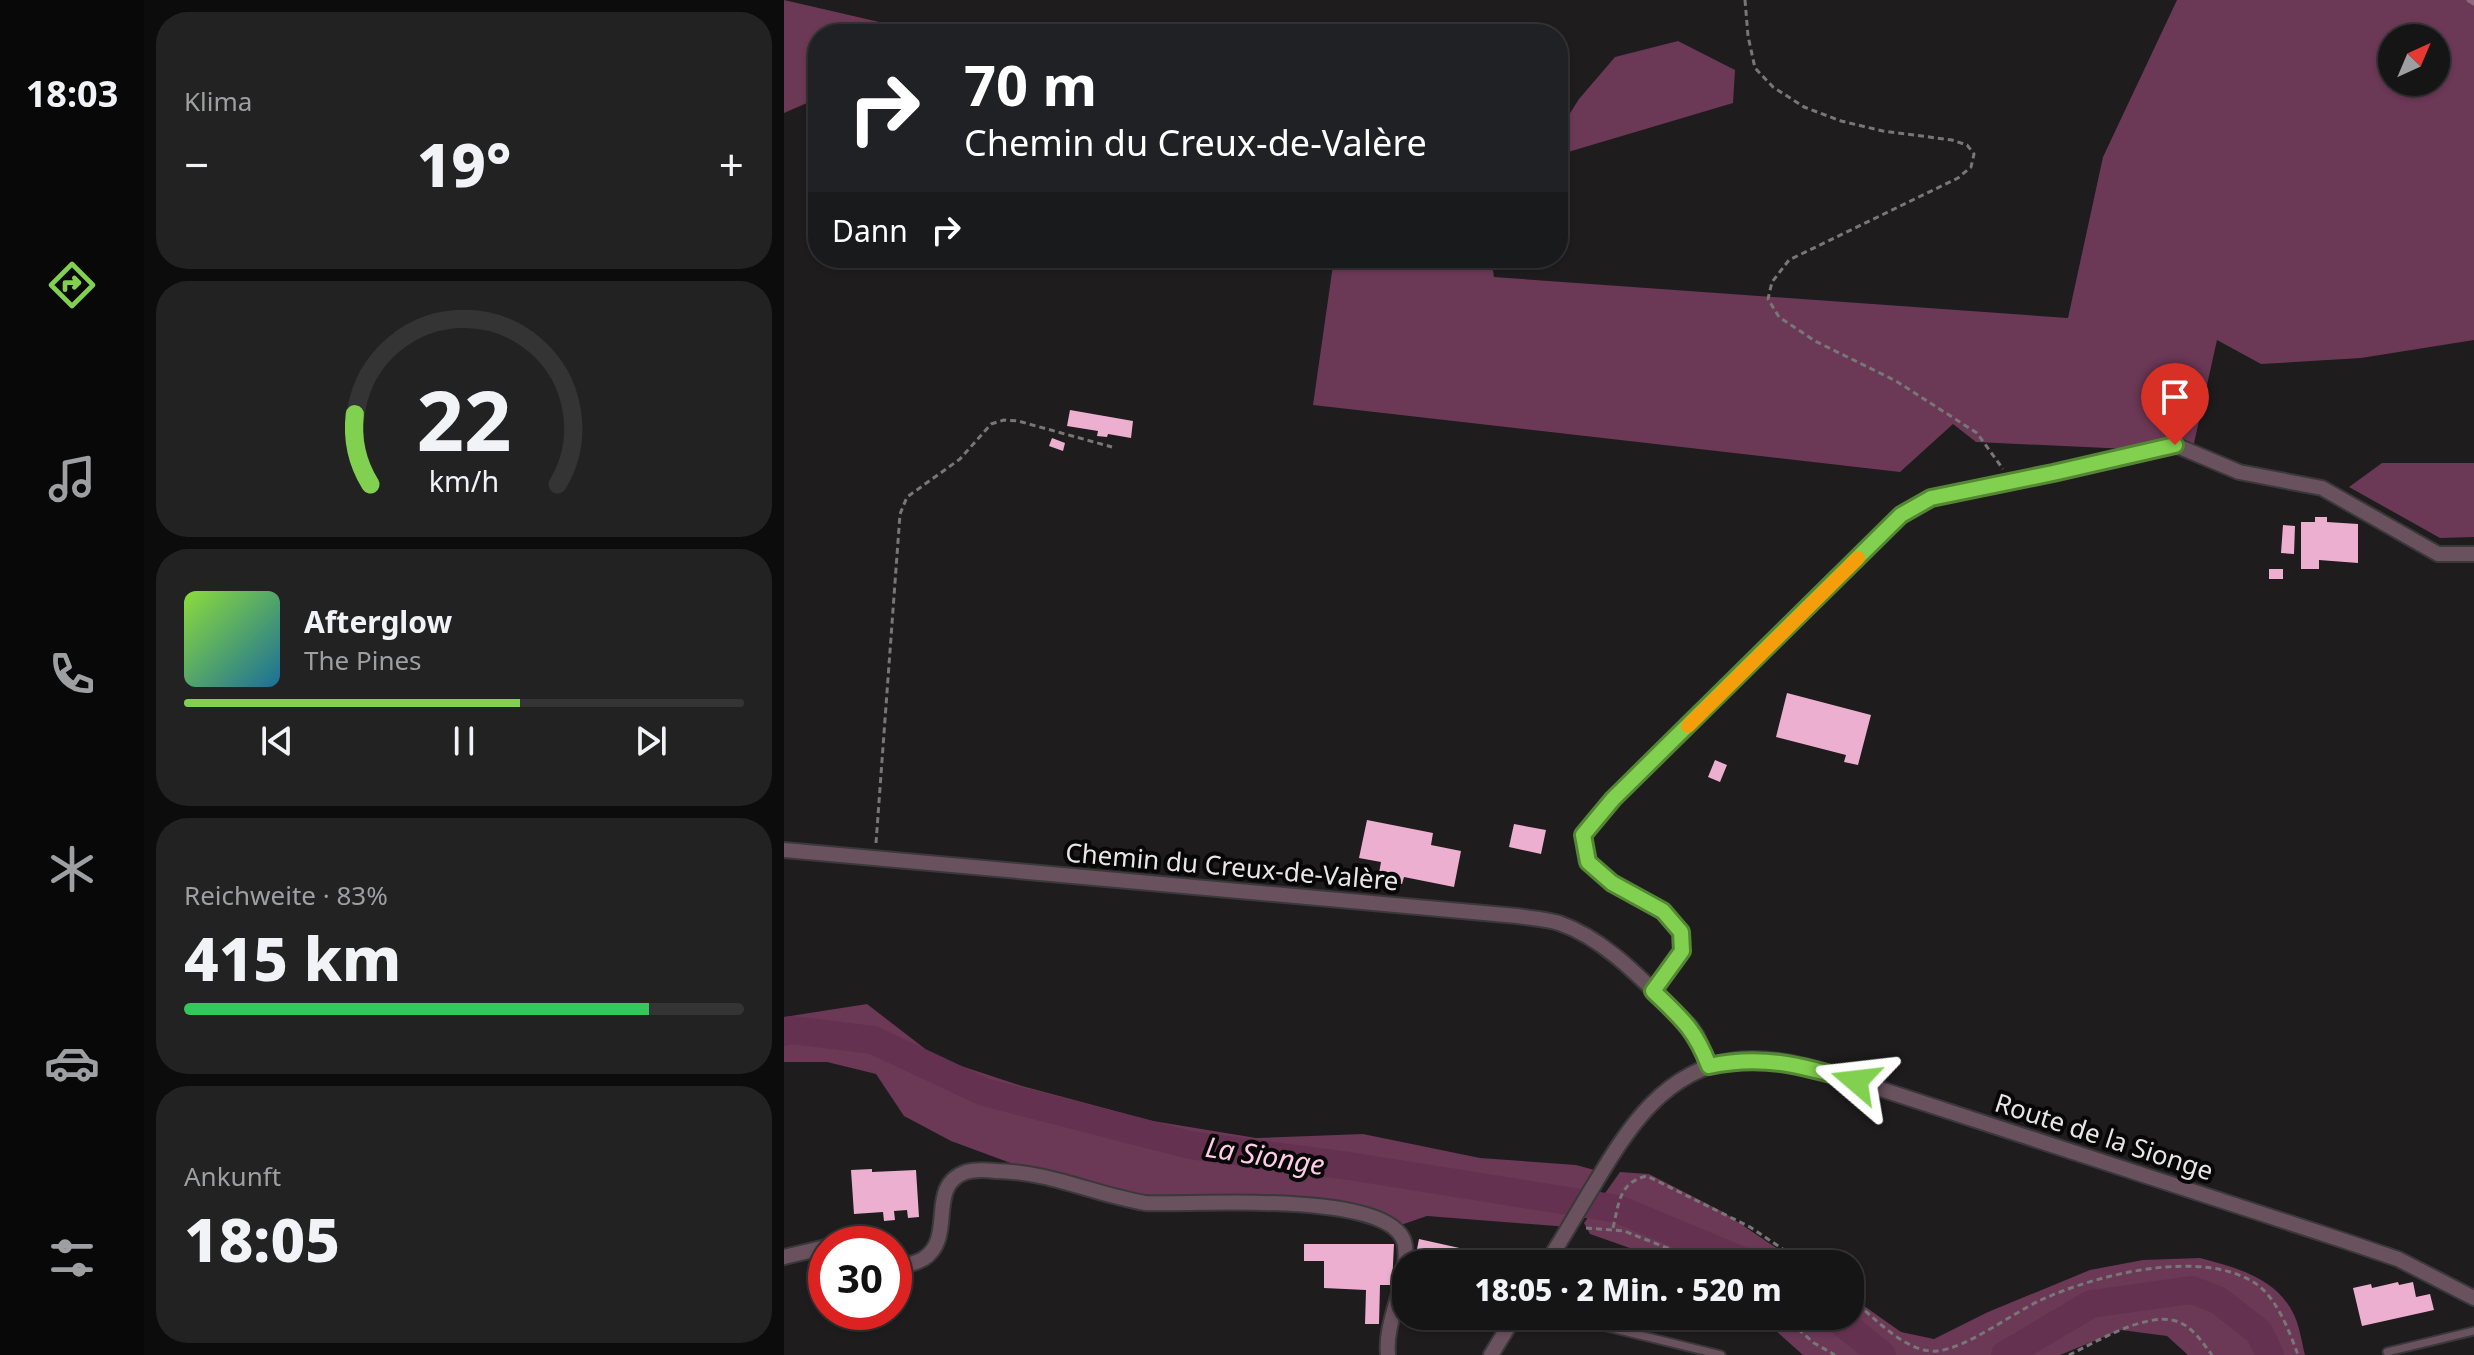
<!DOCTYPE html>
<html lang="de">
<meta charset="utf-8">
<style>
:root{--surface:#161516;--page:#232223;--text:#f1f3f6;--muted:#9e9fa1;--line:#353435;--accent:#82d04f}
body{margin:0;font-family:"Noto Sans",sans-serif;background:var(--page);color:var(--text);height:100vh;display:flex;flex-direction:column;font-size:30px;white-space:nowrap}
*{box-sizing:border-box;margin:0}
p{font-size:26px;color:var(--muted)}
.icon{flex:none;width:44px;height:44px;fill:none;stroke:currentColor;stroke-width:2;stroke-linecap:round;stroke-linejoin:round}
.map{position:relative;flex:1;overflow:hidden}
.panel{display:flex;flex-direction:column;gap:12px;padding:12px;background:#0c0c0c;width:640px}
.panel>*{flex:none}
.top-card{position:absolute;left:24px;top:24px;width:760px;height:244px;border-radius:32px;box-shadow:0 2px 6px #0004,0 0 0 2px var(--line);background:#202124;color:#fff;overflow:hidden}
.needle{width:52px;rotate:44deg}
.fabs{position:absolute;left:1594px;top:24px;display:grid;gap:16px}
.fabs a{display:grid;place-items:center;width:72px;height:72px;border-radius:50%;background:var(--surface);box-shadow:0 2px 6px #0004,0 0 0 2px var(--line);font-size:40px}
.speed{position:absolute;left:24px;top:1226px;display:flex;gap:16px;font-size:40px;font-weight:700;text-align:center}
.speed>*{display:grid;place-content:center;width:104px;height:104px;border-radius:50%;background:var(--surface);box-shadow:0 2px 6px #0004,0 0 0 2px var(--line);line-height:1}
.speed .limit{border:12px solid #d22;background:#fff;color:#111}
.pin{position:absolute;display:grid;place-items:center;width:68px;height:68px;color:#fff;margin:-82px -34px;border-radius:50% 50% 50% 0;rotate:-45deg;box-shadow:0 0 8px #0007}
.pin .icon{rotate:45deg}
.me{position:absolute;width:88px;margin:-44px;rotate:287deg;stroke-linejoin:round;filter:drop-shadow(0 0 6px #0008)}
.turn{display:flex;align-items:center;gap:28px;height:168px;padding:0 24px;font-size:36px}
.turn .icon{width:104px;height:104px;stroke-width:2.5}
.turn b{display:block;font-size:56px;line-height:68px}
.then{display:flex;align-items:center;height:76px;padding:0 24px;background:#0003;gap:16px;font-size:30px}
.big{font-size:60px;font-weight:800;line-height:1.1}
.panel .tile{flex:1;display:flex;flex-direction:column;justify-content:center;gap:12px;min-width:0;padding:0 28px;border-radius:32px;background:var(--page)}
.panel .dial{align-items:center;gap:0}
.dial svg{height:208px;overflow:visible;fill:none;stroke:var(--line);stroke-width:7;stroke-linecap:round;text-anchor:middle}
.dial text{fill:var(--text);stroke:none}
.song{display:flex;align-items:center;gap:24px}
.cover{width:96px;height:96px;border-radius:12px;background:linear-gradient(135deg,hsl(90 70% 55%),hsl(200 70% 35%))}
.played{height:8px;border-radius:4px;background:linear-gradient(90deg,var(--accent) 60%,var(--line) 60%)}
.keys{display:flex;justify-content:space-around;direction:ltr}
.heat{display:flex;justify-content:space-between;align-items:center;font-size:44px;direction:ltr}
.charge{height:12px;border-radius:6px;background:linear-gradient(90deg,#34c759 83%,var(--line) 0)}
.trip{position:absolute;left:608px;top:1250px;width:472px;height:80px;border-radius:32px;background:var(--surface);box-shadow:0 2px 6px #0004,0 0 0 2px var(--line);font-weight:800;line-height:80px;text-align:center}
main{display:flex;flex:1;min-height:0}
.menu{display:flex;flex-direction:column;width:144px;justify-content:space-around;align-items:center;background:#090809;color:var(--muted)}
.menu .icon{width:56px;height:56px}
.menu .on{color:var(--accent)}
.menu b{font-size:36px;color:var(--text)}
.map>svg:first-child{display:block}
</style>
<main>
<nav class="menu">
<b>18:03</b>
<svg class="icon on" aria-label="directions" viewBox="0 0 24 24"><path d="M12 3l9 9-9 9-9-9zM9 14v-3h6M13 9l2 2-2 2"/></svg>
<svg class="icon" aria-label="music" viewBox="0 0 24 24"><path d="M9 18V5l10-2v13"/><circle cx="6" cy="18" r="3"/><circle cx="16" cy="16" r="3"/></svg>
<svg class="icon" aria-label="phone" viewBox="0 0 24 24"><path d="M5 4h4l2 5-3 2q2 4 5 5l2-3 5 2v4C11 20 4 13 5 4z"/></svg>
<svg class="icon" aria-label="climate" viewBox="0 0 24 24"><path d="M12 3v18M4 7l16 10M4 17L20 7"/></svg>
<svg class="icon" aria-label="car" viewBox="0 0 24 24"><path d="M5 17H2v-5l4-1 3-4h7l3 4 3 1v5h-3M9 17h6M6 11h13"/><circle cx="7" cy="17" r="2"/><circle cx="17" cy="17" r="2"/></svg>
<svg class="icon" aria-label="filters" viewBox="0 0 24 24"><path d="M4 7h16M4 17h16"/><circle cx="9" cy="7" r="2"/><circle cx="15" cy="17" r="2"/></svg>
</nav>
<section class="panel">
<div class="tile"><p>Klima</p>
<div class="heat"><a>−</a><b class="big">19°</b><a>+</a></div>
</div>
<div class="tile dial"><svg viewBox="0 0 100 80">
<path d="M14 69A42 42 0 1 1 86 69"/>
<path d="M14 69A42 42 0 0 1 8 42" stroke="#82d04f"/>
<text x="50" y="56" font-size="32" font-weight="700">22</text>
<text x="50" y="72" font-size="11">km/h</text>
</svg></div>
<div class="tile">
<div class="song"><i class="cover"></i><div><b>Afterglow</b><p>The Pines</p></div></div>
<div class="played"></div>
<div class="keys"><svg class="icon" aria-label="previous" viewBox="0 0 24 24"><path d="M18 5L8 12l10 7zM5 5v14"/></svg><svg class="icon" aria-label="pause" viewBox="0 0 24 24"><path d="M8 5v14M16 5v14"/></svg><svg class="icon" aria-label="next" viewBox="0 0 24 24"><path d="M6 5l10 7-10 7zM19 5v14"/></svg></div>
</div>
<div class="tile"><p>Reichweite · 83%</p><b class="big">415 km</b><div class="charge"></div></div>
<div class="tile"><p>Ankunft</p><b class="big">18:05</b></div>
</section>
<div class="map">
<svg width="1690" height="1355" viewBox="0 0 1690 1355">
<rect width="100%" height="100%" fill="#1e1c1d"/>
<path fill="#6b3856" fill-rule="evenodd" d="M0,0L117,27L208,34H34V106L23,103L0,113Z
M1393,0H1690V340L1577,358L1477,364L1433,340L1408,452L1192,442L1169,424L1116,472L529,405L550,258H707L710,277L1284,318L1319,157ZM1608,38H1652V82H1608Z
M894,41L951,70L949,103L774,155V132L795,99L831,57Z
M1598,463H1690V537L1656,538L1565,487Z
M83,1004L153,1058L238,1086L369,1121L472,1138L579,1134L696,1158L792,1165L818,1172L785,1227L643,1216L611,1227L576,1212L380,1204L259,1175L167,1141L120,1116L92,1074L43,1062H0V1017Z
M836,1172L865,1174L939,1212L1016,1264H891L806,1234L800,1223Z
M1416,1258C1453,1268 1494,1278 1511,1317C1516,1329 1518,1343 1521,1355H1404L1383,1336L1337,1330L1276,1355H1019L975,1316H1066V1296L1117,1332L1150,1339L1204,1312L1306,1270L1359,1260Z"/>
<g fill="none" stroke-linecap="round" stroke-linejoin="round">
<path stroke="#8c687d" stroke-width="5" d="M1685,0L1690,3"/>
<path stroke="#643250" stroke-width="28" d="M0,1032L8,1030L89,1040L200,1092L406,1145L565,1166L834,1209L966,1264
M1050,1316L1098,1355
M1221,1355L1307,1304L1408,1290L1434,1300L1475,1332L1486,1355"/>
</g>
<path fill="#ecafd0" d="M286,410L349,421L347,438L324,434L323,437L313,436L314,431L283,426Z
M268,438L281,443L279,451L265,446Z
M1531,517H1543V522L1574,524V563L1535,560V569H1517V522H1531Z
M1499,525L1511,526L1510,554L1497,553Z
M1485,569H1499V579H1485Z
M1003,693L1087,715L1074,765L1060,762L1062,755L992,737Z
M931,760L943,765L936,782L924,777Z
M583,820L649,833L647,845L677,851L670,887L620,877L618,884L594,879L597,862L575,858Z
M730,824L762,830L757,854L725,847Z
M88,1169V1172L132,1170L135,1217L124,1218L123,1210L110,1211L111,1220L100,1221L99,1212L70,1214L67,1170Z
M635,1239L680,1249L677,1264H630Z
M520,1244H610L608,1285H596L595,1324H581L582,1290L540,1288V1261H520Z
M1614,1282L1615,1285L1629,1282L1632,1297L1646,1294L1650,1310L1578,1326L1569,1288L1587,1284L1588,1288Z"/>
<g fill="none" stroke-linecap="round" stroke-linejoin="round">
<defs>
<path id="lane" d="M778,1316L937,1355
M1603,1352L1690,1331"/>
<path id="street" d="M0,850L733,916C746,918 762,919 775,923C827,941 867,990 906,1026L913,1036L925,1066
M869,991L898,951L897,932L879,911L828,883L804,862L799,835L829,799L1117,515L1147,498L1269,473L1391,445L1455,472L1538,488L1654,554H1690
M0,1257L42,1247
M762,1264C779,1238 794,1211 810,1185C844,1128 880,1070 952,1060C992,1055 1034,1069 1072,1081L1561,1241L1614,1259L1690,1298
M110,1265C121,1266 130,1264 139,1259C173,1238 141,1186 182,1172C192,1169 203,1170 212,1171C268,1172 308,1194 361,1203C407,1206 614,1188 621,1246C626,1283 600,1319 604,1355
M707,1355L731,1316"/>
</defs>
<use href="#lane" stroke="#3a3839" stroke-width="11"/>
<use href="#street" stroke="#3a3839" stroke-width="18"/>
<path stroke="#787677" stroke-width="3" stroke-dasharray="6 4" stroke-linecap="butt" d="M961,0L964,36L971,68L989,87L1020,107L1057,121L1099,131L1168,140L1183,145L1190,154L1187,167L1174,178L1005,260L988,282L984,299L995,317L1031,341L1112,381L1193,433L1219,469
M92,843L116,514L123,497L176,459L207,424L220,420L234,421L328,447
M802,1228L840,1231L924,1264
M829,1228C835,1203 835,1182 863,1176L966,1227L1021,1264
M1066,1298C1088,1315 1122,1354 1153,1351C1183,1348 1227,1314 1257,1300C1311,1275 1422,1246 1475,1286C1494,1301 1506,1333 1514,1355
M999,1316L1030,1343L1051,1355
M1285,1355C1312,1342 1361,1312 1392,1321C1408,1326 1418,1342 1428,1355"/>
<use href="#lane" stroke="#69515e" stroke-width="7"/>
<use href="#street" stroke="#69515e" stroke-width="14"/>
</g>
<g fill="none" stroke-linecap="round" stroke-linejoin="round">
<defs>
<path id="route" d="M1072,1081C1020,1066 979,1054 925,1066C911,1029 897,1018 869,991L898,951L897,932L879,911L828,883L804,862L799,835L829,799L1117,515L1147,498L1269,473L1391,445"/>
</defs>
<use href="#route" stroke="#548733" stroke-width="20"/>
<use href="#route" stroke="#82d04f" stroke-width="14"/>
<path stroke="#f59e0b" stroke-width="14" d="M904,726L1074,558"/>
</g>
<g text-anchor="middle" stroke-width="8" stroke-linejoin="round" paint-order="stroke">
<g font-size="26" fill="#e8e6e7" stroke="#080707">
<text transform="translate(448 867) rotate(5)" y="9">Chemin du Creux-de-Valère</text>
<text transform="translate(1320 1137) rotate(18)" y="9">Route de la Sionge</text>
</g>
<g font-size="28" font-style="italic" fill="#ffcbe7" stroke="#080707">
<text transform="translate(481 1156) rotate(9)" y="10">La Sionge</text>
</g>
</g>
</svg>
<div class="fabs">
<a><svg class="needle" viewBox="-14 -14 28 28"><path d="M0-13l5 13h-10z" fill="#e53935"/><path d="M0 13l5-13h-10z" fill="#9e9fa1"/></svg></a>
</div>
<div class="speed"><div class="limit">30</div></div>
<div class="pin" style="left:1391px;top:445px;background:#d93025"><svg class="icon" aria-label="arrive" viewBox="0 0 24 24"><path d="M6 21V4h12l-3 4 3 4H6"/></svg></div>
<svg class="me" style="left:1072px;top:1081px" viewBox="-20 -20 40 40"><path d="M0-17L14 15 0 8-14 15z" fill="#82d04f" stroke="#fff" stroke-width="4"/></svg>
<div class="trip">18:05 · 2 Min. · 520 m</div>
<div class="top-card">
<div class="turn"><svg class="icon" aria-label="right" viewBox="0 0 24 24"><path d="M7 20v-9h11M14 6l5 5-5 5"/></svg><div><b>70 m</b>Chemin du Creux-de-Valère</div></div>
<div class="then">Dann<svg class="icon" aria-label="right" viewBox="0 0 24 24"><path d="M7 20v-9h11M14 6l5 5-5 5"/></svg></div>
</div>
</div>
</main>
